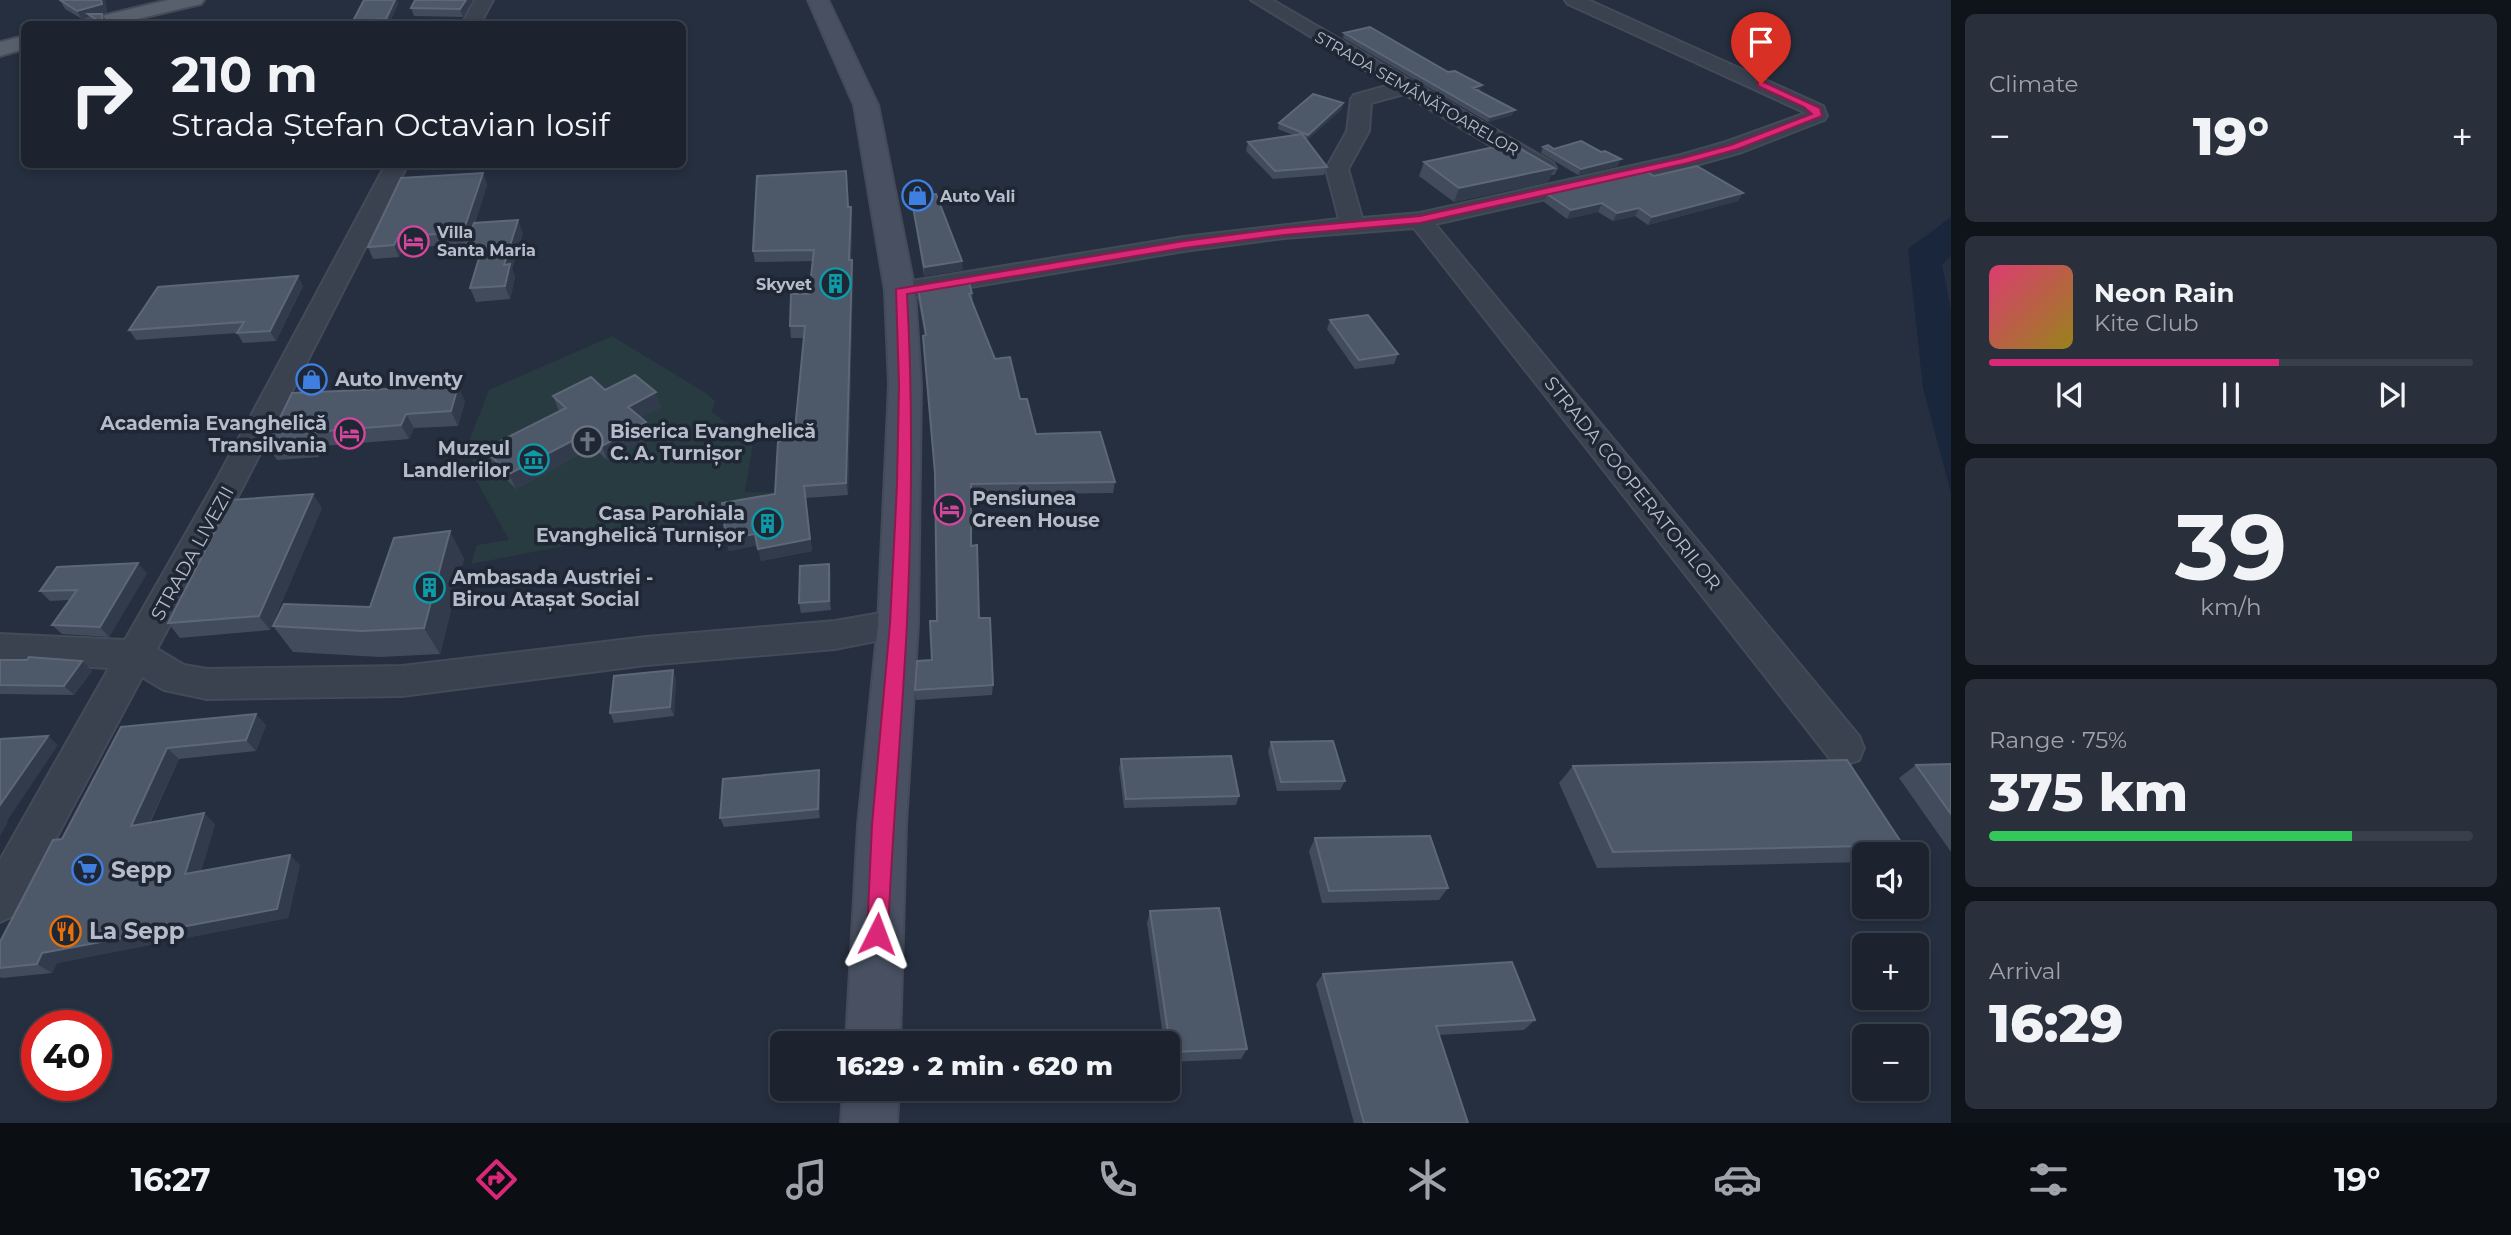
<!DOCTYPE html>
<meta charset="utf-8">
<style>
:root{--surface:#1c232f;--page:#292f3b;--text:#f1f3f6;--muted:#a0a4aa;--line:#3a404b;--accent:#db2777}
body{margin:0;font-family:Montserrat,sans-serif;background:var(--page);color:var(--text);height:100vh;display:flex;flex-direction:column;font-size:26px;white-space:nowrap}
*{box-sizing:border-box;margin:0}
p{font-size:23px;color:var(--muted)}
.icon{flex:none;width:38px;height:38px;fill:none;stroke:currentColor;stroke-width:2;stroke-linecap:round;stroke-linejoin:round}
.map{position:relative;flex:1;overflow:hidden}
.sheet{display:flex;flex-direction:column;gap:14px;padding:14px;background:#0f131a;width:560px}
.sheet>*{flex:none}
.guide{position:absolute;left:21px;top:21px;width:665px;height:147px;border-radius:10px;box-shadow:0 4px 10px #0003,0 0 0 2px var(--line);background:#1c232f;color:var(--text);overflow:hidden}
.buttons{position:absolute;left:1852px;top:842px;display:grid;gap:14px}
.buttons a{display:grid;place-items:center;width:77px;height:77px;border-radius:10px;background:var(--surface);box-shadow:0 4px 10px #0003,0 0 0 2px var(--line);font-size:35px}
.speed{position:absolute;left:21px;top:1010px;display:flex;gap:14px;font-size:35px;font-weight:700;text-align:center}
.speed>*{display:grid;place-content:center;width:91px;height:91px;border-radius:50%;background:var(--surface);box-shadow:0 4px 10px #0003,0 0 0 2px var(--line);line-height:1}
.speed .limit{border:10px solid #d22;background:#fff;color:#111}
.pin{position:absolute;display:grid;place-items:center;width:60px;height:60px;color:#fff;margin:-72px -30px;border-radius:50% 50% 50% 0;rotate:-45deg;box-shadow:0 0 7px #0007}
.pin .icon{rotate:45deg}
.me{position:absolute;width:77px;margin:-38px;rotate:3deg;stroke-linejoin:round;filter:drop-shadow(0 0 5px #0008)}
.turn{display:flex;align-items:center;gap:24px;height:147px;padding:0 35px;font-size:32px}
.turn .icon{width:91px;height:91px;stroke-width:2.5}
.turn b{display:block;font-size:49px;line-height:60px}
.big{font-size:52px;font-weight:800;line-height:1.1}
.sheet .card{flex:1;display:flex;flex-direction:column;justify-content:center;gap:10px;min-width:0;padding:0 24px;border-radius:10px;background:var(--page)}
.sheet .dial{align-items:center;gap:0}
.dial b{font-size:91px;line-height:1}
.song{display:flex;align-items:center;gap:21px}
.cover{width:84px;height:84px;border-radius:10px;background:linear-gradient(135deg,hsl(340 70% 55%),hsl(50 70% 35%))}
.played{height:7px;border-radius:4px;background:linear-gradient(90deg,var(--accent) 60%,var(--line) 60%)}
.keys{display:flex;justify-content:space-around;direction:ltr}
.heat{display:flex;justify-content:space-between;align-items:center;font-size:38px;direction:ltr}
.charge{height:10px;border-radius:5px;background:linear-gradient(90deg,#34c759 75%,var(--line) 0)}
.trip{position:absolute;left:770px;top:1031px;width:410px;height:70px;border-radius:10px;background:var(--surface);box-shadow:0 4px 10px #0003,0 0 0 2px var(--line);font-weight:800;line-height:70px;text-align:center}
.menu{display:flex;height:112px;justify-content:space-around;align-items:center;background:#0b0e13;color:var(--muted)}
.menu .icon{width:49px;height:49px}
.menu .current{color:var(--accent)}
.menu b{font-size:32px;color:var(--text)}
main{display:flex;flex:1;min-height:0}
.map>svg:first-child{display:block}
</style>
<main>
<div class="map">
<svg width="1951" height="1123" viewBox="0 0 1951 1123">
<rect width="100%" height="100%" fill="#262f3f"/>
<path fill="#283b40" d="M612,336L704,392L715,401L712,412L753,443L745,492L802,493L725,515L471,564L477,545L509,540L475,478L470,439L489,390Z"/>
<path fill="#19263c" d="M1951,217V256L1942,265L1951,309V493L1923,388L1908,249Z"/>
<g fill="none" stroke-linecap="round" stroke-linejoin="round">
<defs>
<path id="street" d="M475,0H493L480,24H462Z
M1251,0H1272L1553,163L1556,168L1553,173H1537L1404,94L1371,103L1369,131L1348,169L1362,218L1420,213L1681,155L1726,142L1806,113L1568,4L1565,0H1588L1823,106L1827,116L1824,120L1742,152L1693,166L1435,224L1859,736L1864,748L1859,760L1845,765L1831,760L1414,228L1284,238L1184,251L900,299L891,296L887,291L891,286L900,283L1184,237L1339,219L1326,169L1347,131L1351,99L1354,95L1390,85Z
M386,164H408L247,479L157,649L184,665L207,669L402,666L646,637L835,621L898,610L910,614L916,624L910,634L835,649L646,665L402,696L207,699L164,690L142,677L15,915L0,922V860L109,668L0,662V634L125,640L217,479Z"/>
<path id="secondary" d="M808,0H828L878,105L915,291L921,385L918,624L906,825L900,1043H846L858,825L878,624L889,385L885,291L854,105Z
M843,1088H899L897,1123H841Z"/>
<path id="primary" d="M168,0H204L201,4L116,24H82L85,20Z
M24,36V49L0,56V42Z"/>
</defs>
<use href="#street" stroke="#434a58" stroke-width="4"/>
<use href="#secondary" stroke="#434a58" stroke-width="4"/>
<use href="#primary" stroke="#434a58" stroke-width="4"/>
<use href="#street" fill="#3a414f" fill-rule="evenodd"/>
<use href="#secondary" fill="#485061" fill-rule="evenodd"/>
<use href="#primary" fill="#58606e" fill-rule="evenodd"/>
</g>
<path fill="#414b5c" d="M60,0H105L107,12L99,14H102L108,24H94L89,17L82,19L65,9Z
M364,0H397L398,4L389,24H354L353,21Z
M415,0H473L463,17L414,16L411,8Z
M1344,33L1480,91L1512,115L1488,122L1343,38Z
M1343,103L1342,109L1307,140L1327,167L1324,175L1273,179L1246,151L1248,142L1293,135L1278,129L1279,123Z
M1543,147L1554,149L1618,166L1578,175L1541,153Z
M1424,162L1554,168L1548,182L1454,202L1419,176Z
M483,173L487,185L475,223L523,233L512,269L515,277L510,299L476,302L470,288L479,259H472L466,246L467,244L403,248L399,257L373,259L368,247Z
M1654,176L1743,193L1738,201L1648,225L1635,216L1613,221L1598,212L1567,219L1544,202L1547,194Z
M911,196L963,270L924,276L912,205Z
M848,207H851L852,218L851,260H852L853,272L848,495L806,498L812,551L761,561L758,545L729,551L726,539L775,494L794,440L804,338H791L790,326L809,294L813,261L755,262L753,251Z
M303,286L276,341L243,343L237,333L136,340L129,330Z
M918,288L972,293L973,303L995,359L1020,399L1036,434L1115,482L1113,493L971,495V546L979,618L993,685L992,695L916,700L915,690L932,660L937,621L936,480L924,347L925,336L918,299Z
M1330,320L1398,354L1394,364L1355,369L1327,329Z
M605,390L661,407L641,417L651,437L607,460L593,447L516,489L491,464L484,449L559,411L553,396Z
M292,393L465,401L458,426L414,428L409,439L323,446L319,457L277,460L267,445Z
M322,508L270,630L180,638L168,623Z
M464,558L440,654L380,657L293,652L273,626L370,607Z
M147,573L109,637L62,634L52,625L69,600L50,601L40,591Z
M831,574V610L801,613L799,603Z
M0,660L92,671L74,695L0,694Z
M676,679L674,716L614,723L610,713Z
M266,725L256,751L179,759L150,823L215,824L201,871L300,865L288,918L57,963L52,973L2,978L0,977V942L62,839L121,727Z
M1271,742L1345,781L1340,790L1277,791L1268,751Z
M1121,759L1239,796L1236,805L1124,808L1119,768Z
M1951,764V852L1899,778L1916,765Z
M1573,766L1903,845L1890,854H1864V862L1597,868L1559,783Z
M819,770L820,779V818L724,827L720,818Z
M1315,838L1448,888L1439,900L1322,903L1309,851Z
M1150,911L1247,1049L1241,1059L1167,1062V1043H1164L1147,923Z
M1323,974L1535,1020L1524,1030L1439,1035L1468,1123H1354L1316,984Z"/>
<path fill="#313b4c" d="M101,0H105L107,12L91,16L88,14L89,17L82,19L77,11Z
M395,0H397L398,4L389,24H388L386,19Z
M466,0H473L463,17L460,9Z
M102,14L108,24H103Z
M1482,85L1480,91L1473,88Z
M1343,103L1342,109L1306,141L1308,135Z
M1515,110L1512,115L1488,122L1490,117Z
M1621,159L1618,166L1578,175L1581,169Z
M1554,168L1548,182L1454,202L1459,188Z
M483,173L487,185L468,244L463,232Z
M1743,193L1738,201L1648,225L1652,217Z
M1602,203L1598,212L1567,219L1571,210Z
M851,207L852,218L850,272L849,260Z
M1639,208L1635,216L1613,221L1617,213Z
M518,220L523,233L512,269L515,277L510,299L505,286L504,265Z
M398,237L403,248L399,257L394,245Z
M852,260L853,272L848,495L846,483Z
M962,261L963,270L924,276V267Z
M298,276L303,286L276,341L270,331Z
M458,386L465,401L458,426L451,411Z
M656,392L661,407L633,422L628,407Z
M406,414L414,428L409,439L401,425Z
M646,422L651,437L607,460L602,446Z
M314,432L323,446L319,457L310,442Z
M587,433L593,447L516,489L509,474Z
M804,486L812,551L761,561L758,549Z
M313,494L322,508L270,630L259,616Z
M450,531L464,558L440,654L424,628Z
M755,534L758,545L729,551L726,539Z
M138,563L147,573L109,637L100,627Z
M829,564L831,574V610L829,601Z
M82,661L92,671L74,695L64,686Z
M673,670L676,679L674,716L670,707Z
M256,714L266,725L256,751L246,740Z
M48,736L58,745L7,821L8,822L0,836V805Z
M167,748L179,759L143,836L131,826Z
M819,770L820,779V818L818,809Z
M204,813L215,824L197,884L185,874Z
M290,855L300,865L288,918L57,963L52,973L37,964L42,953Z"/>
<path fill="#4d5868" stroke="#5e6777" stroke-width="2" d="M60,0H101L102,4L77,11Z
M364,0H395L386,19L353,21Z
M415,0H466L460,9L411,8Z
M88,14H102L103,24Z
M1370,27L1448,72L1455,71L1482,85L1473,88L1515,110L1490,117L1344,33Z
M1313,94L1343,103L1308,135L1279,123Z
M1302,134L1327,167L1275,171L1248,142Z
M1581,141L1601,152L1605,151L1621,159L1581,169L1543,147L1548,145L1554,149Z
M1508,144L1519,148L1554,168L1459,188L1424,162Z
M1697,166L1743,193L1652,217L1639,208L1617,213L1602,203L1571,210L1547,194L1647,172L1654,176Z
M846,171L848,207H851L849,260H852L846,483L804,486L810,539L758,549L755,534L726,539L722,503L775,494L778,441L794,440L805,326H790L791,294H809L814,250L753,251L757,176Z
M483,173L463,232L398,237L394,245L368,247L401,178Z
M936,194L962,261L924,267L911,196Z
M518,220L504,265L510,264L505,286L470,288L483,245L466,246L474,223Z
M298,276L270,331L237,333L244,322L129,330L158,287Z
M968,279L972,293L969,294L995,359L1010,357L1020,399H1027L1036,434L1100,432L1115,482L971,484V546L977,545L979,618H990L993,685L915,690L917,661L932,660L930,621H937L935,473L923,336L926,335L918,288Z
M1368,315L1398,354L1359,360L1330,320Z
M635,375L656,392L628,407L646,422L602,446L587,433L509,474L484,449L566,408L553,396L591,377L605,390Z
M458,386L451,411L406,414L401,425L314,432L310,442L267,445L292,393Z
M313,494L259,616L168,623L231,500Z
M450,531L424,628L362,631L273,626L284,604L370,607L394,538Z
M138,563L100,627L52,625L77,590L40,591L57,567Z
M829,564V601L799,603L800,566Z
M29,657L82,661L64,686L0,685V660H27Z
M673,670L670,707L610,713L614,676Z
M256,714L246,740L167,748L131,826L204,813L185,874L290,855L277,909L42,953L37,964L0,968V942L53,840L62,839L121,727Z
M48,736L0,805V739Z
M1333,741L1345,781L1281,782L1271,742Z
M1231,756L1239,796L1126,799L1121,759Z
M1847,760L1903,845L1613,852L1573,766Z
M1951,764V814L1916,765Z
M819,770L818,809L720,818L723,779Z
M1430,836L1448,888L1329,891L1315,838Z
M1219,908L1247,1049L1171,1052L1150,911Z
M1512,962L1535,1020L1436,1026L1468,1123H1364L1323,974Z"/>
<path fill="#db2777" stroke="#8e194d" stroke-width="2" d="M1761,81L1820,108L1822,116L1738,149L1688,163L1420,223L1284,235L1184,248L907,294C913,403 912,512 907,622C902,726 892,830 888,934L885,941L877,944L870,941L867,934L872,825L890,624L897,485L899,385L896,289L1184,241L1284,228L1420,216L1683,158L1731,145L1812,114L1804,107L1758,86V82Z"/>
<defs>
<symbol id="shop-ring" viewBox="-11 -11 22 22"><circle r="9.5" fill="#1f2634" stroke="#3f7fe0" stroke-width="1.5"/><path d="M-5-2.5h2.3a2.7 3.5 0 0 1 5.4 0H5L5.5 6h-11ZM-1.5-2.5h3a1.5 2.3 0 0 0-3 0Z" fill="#3f7fe0"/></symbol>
<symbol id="hotel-ring" viewBox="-11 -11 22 22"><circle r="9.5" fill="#1f2634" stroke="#d1479c" stroke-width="1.5"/><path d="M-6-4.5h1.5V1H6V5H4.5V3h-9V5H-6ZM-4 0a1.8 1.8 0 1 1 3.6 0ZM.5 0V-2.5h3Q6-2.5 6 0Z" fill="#d1479c"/></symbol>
<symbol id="building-ring" viewBox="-11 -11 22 22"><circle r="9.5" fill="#1f2634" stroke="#0f9aa8" stroke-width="1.5"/><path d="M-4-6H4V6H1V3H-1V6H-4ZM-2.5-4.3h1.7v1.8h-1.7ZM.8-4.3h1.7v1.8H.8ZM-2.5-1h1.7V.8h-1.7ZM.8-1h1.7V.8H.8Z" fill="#0f9aa8"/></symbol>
<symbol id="church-ring" viewBox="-11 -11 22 22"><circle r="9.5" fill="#1f2634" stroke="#6b7280" stroke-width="1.5"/><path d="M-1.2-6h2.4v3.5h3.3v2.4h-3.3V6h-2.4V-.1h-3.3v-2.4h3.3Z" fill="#6b7280"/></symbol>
<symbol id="museum-ring" viewBox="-11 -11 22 22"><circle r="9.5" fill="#1f2634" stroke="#0f9aa8" stroke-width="1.5"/><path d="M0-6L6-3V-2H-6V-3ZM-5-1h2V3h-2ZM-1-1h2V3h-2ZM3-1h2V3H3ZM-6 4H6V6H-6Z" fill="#0f9aa8"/></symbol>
<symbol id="supermarket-ring" viewBox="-11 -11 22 22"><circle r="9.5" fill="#1f2634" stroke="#3f7fe0" stroke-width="1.5"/><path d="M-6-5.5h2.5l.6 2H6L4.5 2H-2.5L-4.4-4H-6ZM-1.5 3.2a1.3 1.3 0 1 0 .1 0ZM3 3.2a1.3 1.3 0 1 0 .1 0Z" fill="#3f7fe0"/></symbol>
<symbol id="restaurant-ring" viewBox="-11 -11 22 22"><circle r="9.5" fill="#1f2634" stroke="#e8710a" stroke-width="1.5"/><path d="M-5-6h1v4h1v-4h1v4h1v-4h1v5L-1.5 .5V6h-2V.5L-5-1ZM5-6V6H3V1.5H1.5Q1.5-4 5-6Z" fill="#e8710a"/></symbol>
</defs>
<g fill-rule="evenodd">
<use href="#shop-ring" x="900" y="178" width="35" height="35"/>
<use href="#hotel-ring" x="396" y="224" width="35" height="35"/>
<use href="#building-ring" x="818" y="266" width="35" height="35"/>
<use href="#shop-ring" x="294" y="362" width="35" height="35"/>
<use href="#hotel-ring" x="332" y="416" width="35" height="35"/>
<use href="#church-ring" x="570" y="424" width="35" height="35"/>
<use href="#museum-ring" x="516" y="442" width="35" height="35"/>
<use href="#hotel-ring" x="932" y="492" width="35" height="35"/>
<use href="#building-ring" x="750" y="506" width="35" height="35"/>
<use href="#building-ring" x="412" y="570" width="35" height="35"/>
<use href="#supermarket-ring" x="70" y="852" width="35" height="35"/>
<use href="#restaurant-ring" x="48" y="914" width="35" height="35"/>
</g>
<g text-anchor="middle" stroke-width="7" stroke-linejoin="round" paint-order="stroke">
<g font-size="16" fill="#b6bcc9" stroke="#1f2634">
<text transform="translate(1417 93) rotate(30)" y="6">STRADA SEMĂNĂTOARELOR</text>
</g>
<g font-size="16" font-weight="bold" fill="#b6bcc9" stroke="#1f2634" text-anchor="start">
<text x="940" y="202">Auto Vali</text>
<text x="437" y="238">Villa<tspan x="437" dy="18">Santa Maria</tspan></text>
<text x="812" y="290" text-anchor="end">Skyvet</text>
</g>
<g font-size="19" font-weight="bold" fill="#b6bcc9" stroke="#1f2634" text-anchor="start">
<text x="335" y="386">Auto Inventy</text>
<text x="327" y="430" text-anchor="end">Academia Evanghelică<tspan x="327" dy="22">Transilvania</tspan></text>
<text x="610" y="438">Biserica Evanghelică<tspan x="610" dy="22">C. A. Turnișor</tspan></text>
<text x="510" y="455" text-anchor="end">Muzeul<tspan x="510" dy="22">Landlerilor</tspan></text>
<text x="972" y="505">Pensiunea<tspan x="972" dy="22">Green House</tspan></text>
<text x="745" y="520" text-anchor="end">Casa Parohiala<tspan x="745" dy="22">Evanghelică Turnișor</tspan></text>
<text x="452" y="584">Ambasada Austriei -<tspan x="452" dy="22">Birou Atașat Social</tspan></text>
</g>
<g font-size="19" fill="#b6bcc9" stroke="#1f2634">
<text transform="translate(1633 483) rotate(51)" y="7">STRADA COOPERATORILOR</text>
<text transform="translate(192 553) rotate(-61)" y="7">STRADA LIVEZII</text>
</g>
<g font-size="23" font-weight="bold" fill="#b6bcc9" stroke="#1f2634" text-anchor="start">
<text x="111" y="878">Sepp</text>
<text x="89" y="939">La Sepp</text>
</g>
</g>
</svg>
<div class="buttons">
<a><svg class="icon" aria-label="sound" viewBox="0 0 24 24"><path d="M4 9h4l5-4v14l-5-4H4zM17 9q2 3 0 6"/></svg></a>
<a>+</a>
<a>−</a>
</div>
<div class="speed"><div class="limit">40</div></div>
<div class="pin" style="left:1761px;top:84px;background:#d93025"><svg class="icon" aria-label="arrive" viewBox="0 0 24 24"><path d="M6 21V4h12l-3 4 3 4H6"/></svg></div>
<svg class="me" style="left:877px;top:934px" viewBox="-20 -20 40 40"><path d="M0-17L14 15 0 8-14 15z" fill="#db2777" stroke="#fff" stroke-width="4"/></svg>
<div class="trip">16:29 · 2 min · 620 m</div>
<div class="guide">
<div class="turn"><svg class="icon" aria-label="right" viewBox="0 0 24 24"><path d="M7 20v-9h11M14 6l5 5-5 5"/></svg><div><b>210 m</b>Strada Ștefan Octavian Iosif</div></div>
</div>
</div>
<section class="sheet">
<div class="card"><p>Climate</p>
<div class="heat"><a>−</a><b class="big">19°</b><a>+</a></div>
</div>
<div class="card">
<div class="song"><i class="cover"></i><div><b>Neon Rain</b><p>Kite Club</p></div></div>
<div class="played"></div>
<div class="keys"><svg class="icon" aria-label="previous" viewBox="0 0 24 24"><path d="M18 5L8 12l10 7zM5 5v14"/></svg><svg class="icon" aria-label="pause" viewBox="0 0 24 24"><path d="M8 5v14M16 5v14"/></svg><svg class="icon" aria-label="next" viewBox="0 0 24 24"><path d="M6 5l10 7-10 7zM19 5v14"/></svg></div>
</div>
<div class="card dial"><b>39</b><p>km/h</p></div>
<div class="card"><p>Range · 75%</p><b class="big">375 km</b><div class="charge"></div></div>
<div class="card"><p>Arrival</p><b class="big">16:29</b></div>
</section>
</main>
<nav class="menu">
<b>16:27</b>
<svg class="icon current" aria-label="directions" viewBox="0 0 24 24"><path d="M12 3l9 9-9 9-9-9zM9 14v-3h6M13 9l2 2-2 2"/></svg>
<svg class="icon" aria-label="music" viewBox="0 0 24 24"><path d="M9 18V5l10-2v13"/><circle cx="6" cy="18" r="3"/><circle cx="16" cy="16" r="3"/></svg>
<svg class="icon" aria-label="phone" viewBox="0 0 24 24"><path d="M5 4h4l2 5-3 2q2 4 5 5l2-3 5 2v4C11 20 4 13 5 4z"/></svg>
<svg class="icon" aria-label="climate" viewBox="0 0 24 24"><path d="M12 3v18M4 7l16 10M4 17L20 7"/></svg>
<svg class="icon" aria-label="car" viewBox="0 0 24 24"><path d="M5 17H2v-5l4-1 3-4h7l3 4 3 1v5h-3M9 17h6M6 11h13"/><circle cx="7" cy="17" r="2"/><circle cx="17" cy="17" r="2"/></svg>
<svg class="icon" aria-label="filters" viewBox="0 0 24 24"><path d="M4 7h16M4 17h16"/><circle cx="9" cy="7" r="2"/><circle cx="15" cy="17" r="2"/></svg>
<b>19°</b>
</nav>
